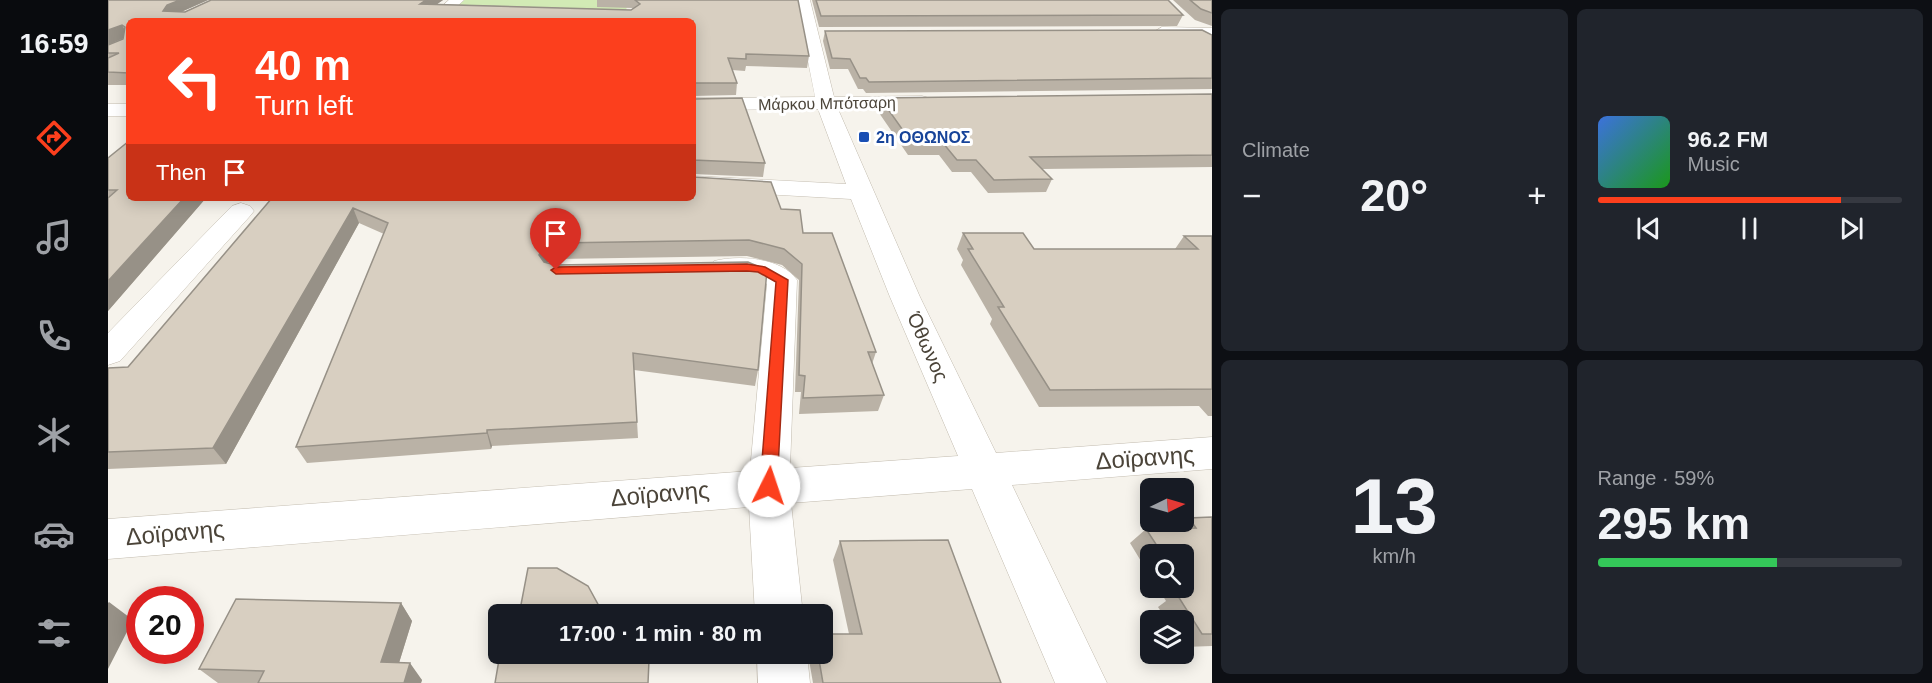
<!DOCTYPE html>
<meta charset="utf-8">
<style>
:root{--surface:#171b24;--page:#20242c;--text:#f1f3f6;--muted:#9ea1a6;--line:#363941;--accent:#fc3f1d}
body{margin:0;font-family:Arial,sans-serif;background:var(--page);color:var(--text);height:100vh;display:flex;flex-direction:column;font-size:22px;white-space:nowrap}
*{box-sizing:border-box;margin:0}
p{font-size:20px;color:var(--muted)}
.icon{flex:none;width:33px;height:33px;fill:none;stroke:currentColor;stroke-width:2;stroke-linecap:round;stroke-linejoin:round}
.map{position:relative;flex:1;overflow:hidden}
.side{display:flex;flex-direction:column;gap:9px;padding:9px;background:#0d0f14;width:720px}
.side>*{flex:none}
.banner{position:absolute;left:18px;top:18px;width:570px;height:183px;border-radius:9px;box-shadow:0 3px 15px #0003;background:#fc3f1d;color:#fff;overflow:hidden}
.needle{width:39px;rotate:85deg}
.buttons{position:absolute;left:1032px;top:478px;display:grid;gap:12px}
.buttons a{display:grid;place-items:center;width:54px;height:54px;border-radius:9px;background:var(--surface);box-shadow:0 3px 15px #0003;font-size:30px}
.speed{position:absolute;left:18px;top:586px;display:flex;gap:12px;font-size:30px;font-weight:700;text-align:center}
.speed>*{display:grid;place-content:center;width:78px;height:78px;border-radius:50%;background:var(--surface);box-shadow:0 3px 15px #0003;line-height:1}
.speed .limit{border:9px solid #d22;background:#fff;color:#111}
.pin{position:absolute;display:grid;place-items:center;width:51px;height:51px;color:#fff;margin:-62px -26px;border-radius:50% 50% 50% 0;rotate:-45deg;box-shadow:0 0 6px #0007}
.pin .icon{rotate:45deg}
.me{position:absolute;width:66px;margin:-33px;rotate:4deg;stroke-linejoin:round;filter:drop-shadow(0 0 4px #0008)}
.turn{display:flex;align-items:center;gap:21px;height:126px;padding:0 30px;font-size:27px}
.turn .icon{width:78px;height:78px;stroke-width:2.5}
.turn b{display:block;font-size:42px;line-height:51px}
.then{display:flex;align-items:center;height:57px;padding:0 30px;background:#0003;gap:12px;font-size:22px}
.big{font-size:45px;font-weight:600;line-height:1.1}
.side .card{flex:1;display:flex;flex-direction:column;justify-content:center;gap:9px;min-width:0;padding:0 21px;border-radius:9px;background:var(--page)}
.side .dial{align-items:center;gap:0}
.dial b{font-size:78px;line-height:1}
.song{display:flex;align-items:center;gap:18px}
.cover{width:72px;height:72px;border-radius:9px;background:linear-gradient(135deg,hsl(220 70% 55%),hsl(120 70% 35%))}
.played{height:6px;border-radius:3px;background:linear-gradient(90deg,var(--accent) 80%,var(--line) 80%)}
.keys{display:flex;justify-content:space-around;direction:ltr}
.heat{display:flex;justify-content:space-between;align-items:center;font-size:33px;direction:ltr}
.charge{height:9px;border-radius:4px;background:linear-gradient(90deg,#34c759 59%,var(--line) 0)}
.side .tiles{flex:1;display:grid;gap:9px;grid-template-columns:repeat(2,1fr)}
.trip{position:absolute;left:380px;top:604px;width:345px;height:60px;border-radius:9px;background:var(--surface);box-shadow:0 3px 15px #0003;font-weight:600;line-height:60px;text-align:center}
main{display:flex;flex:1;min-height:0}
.dock{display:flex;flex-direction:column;width:108px;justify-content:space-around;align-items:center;background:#090b0e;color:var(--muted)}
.dock .icon{width:42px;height:42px}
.dock .on{color:var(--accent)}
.dock b{font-size:27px;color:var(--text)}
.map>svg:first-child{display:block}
</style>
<main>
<nav class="dock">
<b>16:59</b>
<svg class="icon on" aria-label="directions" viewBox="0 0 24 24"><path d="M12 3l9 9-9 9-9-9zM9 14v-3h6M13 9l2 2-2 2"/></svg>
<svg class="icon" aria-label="music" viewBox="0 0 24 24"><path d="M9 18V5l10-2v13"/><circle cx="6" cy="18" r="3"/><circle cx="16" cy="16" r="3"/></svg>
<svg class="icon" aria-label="phone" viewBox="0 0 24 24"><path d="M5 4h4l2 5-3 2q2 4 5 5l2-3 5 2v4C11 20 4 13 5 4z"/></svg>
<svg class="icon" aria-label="climate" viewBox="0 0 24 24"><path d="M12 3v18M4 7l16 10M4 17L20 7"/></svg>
<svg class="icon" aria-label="car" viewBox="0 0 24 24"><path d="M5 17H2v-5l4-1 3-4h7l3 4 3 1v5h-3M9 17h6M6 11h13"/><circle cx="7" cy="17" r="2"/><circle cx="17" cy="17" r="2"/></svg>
<svg class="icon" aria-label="filters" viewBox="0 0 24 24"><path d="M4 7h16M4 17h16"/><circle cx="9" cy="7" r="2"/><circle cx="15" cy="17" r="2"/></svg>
</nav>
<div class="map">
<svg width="1104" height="683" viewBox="0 0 1104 683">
<rect width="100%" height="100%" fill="#f6f3ec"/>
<path fill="#d2eab5" d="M355,0H522L517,12L347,6Z"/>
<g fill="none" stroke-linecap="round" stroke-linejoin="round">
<defs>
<path id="minor" d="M341,0H356L333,21H317Z
M688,0H702L726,97L814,96L821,98L824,102L821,106L814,108L730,109L812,297L888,453L1104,437V469L904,485L999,683H947L864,489L683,503L695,615H647L641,507L0,559V519L642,471L659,284L647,277L606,273L602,267L606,261C630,255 673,257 689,280L682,468L850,456L782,297L743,199L585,190V176L738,184L710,109L585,110V98L707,97Z
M1054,27L1104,28V38L1049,35L1046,32Z
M0,104H21V116H0Z
M133,203L142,206L146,211L142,216L12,361L0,365V333L124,206Z
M649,654H699L702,683H650Z"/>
</defs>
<use href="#minor" stroke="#c2bbae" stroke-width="1"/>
<use href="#minor" fill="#fff" fill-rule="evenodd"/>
</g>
<path fill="#bab2a6" d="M0,0H100L73,12H77L103,0H335L329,4L523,10L525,8L489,7V0H690L701,56L699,68L638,66L637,71L624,70L629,83L628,95L585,96V21H21V85H0V45L15,39L16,38L0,45Z
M704,0H1060L1075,15L1069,26L711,27Z
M1065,0H1104V26L1087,20Z
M717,31L1104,35V89L758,93L755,89H750L740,69H722L715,41Z
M1104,94V167L934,169L944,179L938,192L880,193L863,172H844L831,155H800L769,110L772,98Z
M585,99L657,163L655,177L585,174Z
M0,158L21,198H98L0,311Z
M164,198L673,209L695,233L768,352L764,364L776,395L770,411L691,414L693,392H687L691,280L674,265L639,256L449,259L437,263L650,370L647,386L526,370L530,438L384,446L383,449L199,463L188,447L276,234L251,223L118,464L0,469V368L20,367Z
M855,233L926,249H1067L1076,236H1104V416H1100L1091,406L931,407L882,324L884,319L853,265L855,260L849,249Z
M1104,517V646L1076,647V621H1059L1050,607L1058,601L1050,588H1076V555H1042V576L1022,543L1038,529L1070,528L1081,518Z
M732,541L893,683H705L700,654H714L741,634L725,560Z
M293,603L304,621L291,663L314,680L313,683H110L91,669Z"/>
<path fill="#979187" d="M72,0H100L64,16L55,11L59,5Z
M318,0H335L315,14L312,4Z
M14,25L20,36L0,45V30Z
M76,198H98L0,311V281Z
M245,208L251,223L118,464L105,448Z
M447,243L449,259L437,263L433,271L431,255L435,247Z
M379,430L384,446L383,449L379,433Z
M1,602L25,620L0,669V603Z
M293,603L304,621L286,679L273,662Z
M302,663L314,680L313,683H296Z"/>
<path fill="#d8cfc1" stroke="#979187" stroke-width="1.5" d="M0,0H72L59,5L55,11L77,12L103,0H318L312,4L523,10L532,4L527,0H690L701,56L638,54V59L620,58L629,83H585V21H21V73L0,72V58L11,53H0V45L15,39L17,27L14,25L0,30Z
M708,0H1060L1075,15L713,16Z
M1082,0H1104V13L1093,9Z
M1094,30L1104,35V78L761,82L758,78H752L742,59L724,58L717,31Z
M1104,94V155L922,157L944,179L886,180L868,160H849L835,143H804L772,98Z
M634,98L657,163L585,160V99Z
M21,141V198H76L0,281V198L9,190H0V158Z
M585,177L663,182L673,209L692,210L695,233H724L768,352H760L776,395L695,398L697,376L691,375L694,264L676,249L641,240L447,243L435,247L431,255L436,262L447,265L640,262L659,270L650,370L525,353L529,422L379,430V433L188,447L280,223L245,208L105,448L0,452V368L20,367L164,198H585Z
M855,233H915L926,249H1090L1076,236H1104V389L942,390L890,307H896L860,249H865Z
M1104,517V634H1094L1068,593H1080L1076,587V555H1055L1038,529L1088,528L1081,518Z
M840,540L893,683H715L710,654H714V634H754L732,541Z
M420,568H449L480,586L492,608L491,615H411Z
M128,599L293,603L273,662L302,663L296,683H150L156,671L91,669Z
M392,654H534L541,660L540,683H387Z"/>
<path fill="#fc3f1d" stroke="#a42913" stroke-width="1.5" d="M639,264L657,267L680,280L669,486L667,491L661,493L655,491L652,486L668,282L650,272L639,271L448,274L443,270L448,267Z"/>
<rect fill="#1a4fb4" stroke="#fff" stroke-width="2" x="750" y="131" width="12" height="12" rx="3"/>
<g text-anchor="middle" stroke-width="6" stroke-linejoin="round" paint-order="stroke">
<g font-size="16" fill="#4b4439" stroke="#fff">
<text transform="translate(719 103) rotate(-1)" y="6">Μάρκου Μπότσαρη</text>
</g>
<g font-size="16" font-weight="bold" fill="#164399" stroke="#fff" text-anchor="start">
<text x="768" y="143">2η ΟΘΩΝΟΣ</text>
</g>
<g font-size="20" fill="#4b4439" stroke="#fff">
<text transform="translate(820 347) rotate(66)" y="7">Όθωνος</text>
</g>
<g font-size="24" fill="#4b4439" stroke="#fff">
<text transform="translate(1037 458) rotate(-4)" y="8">Δοϊρανης</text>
<text transform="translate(552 494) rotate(-5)" y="8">Δοϊρανης</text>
<text transform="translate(67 533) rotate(-5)" y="8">Δοϊρανης</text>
</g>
</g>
</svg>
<div class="buttons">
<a><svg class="needle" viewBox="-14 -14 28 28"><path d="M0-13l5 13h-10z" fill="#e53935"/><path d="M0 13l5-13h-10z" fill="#9ea1a6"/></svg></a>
<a><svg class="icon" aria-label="search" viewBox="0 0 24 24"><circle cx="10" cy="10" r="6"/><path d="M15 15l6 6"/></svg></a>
<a><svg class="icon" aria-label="layers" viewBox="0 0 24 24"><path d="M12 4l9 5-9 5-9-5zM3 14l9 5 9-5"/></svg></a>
</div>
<div class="speed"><div class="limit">20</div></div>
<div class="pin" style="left:448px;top:270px;background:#d93025"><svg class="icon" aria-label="arrive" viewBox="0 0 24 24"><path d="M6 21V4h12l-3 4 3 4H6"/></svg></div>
<svg class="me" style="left:661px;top:486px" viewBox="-20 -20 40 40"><circle r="19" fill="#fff"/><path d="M0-13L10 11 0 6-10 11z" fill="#fc3f1d"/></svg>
<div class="trip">17:00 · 1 min · 80 m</div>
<div class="banner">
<div class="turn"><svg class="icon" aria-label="left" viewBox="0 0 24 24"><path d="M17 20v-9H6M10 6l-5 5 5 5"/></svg><div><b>40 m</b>Turn left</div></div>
<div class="then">Then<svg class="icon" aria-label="arrive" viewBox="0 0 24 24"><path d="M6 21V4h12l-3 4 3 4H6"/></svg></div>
</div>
</div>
<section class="side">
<div class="tiles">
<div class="card"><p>Climate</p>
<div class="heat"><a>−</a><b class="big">20°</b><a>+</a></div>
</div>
<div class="card">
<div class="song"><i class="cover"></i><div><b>96.2 FM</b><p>Music</p></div></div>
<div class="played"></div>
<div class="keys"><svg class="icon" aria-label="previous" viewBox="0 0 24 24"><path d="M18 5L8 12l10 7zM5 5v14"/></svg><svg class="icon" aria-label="pause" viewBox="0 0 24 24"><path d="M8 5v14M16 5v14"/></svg><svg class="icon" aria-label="next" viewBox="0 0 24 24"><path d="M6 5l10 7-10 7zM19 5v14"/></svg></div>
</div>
<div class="card dial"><b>13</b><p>km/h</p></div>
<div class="card"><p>Range · 59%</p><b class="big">295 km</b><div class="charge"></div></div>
</div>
</section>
</main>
